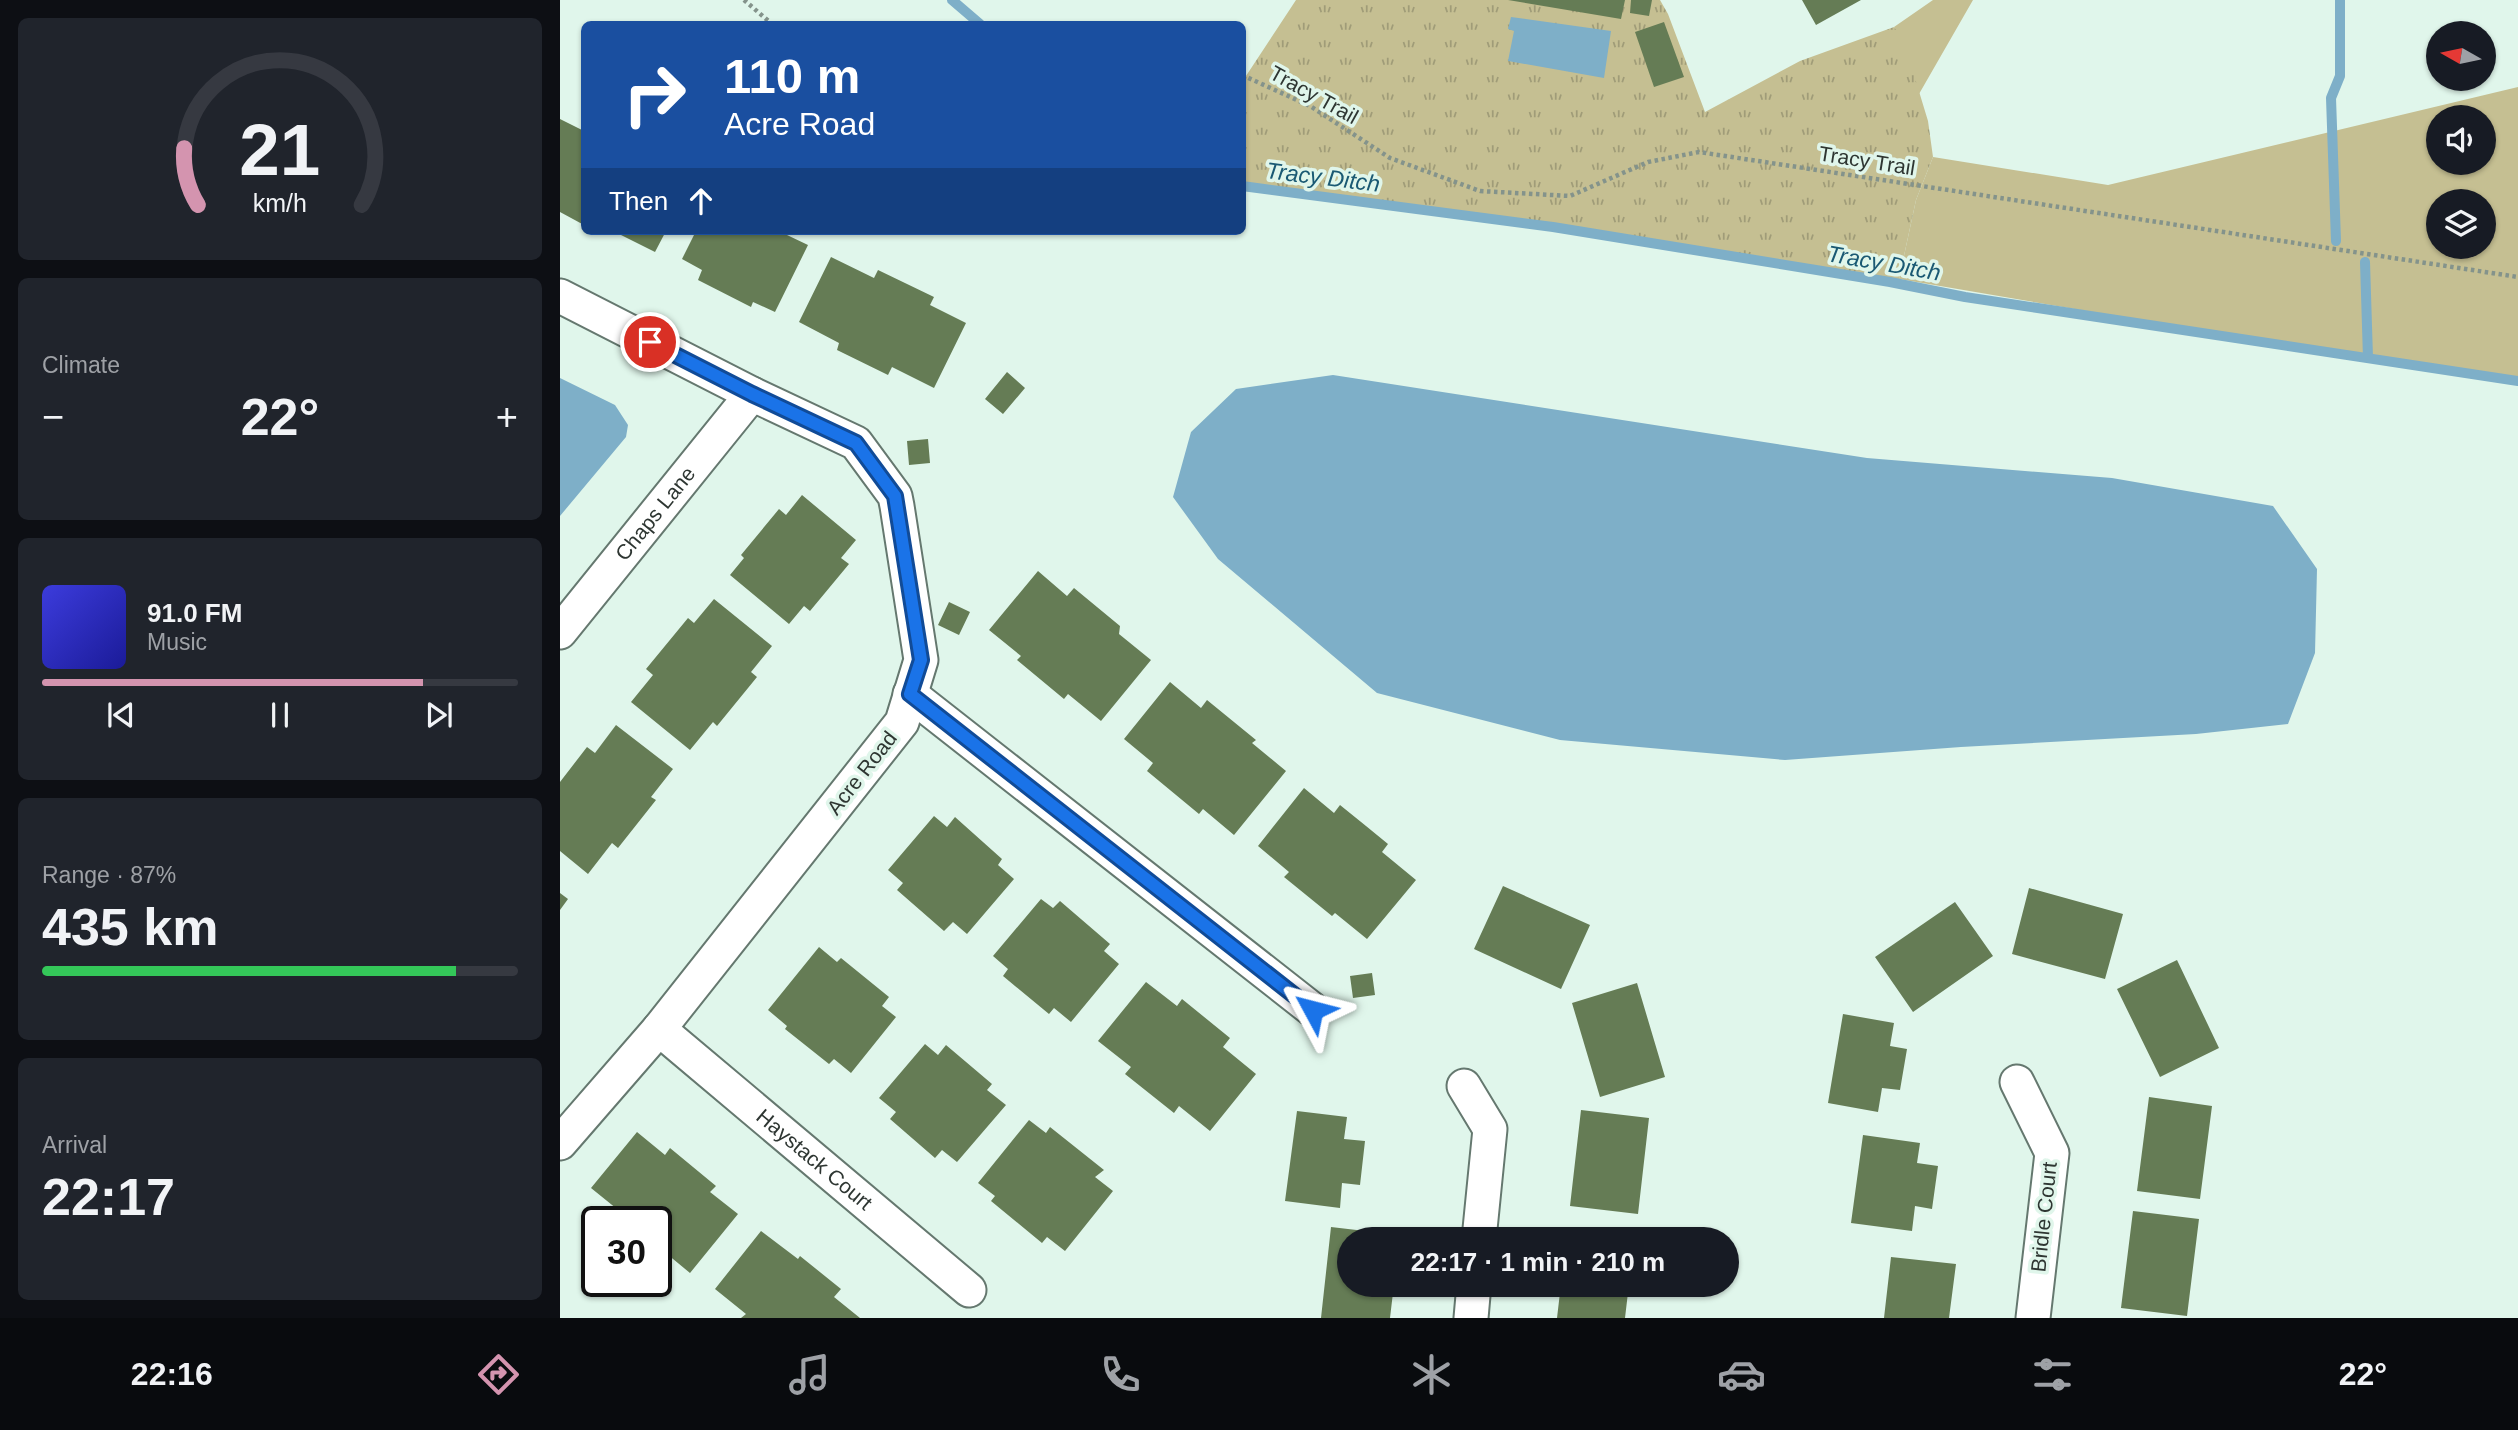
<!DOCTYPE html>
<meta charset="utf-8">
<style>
:root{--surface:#171b24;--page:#20242c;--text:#f1f3f6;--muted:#9ea1a6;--line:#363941;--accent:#d494af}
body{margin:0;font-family:Helvetica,sans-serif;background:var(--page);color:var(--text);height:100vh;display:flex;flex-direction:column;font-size:26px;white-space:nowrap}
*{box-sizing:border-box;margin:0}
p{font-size:23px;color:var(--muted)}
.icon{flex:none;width:38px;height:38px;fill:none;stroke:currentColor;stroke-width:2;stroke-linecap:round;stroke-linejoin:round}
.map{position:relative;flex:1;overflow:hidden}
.side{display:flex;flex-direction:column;gap:18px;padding:18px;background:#0d0f14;width:560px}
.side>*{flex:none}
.top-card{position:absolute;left:21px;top:21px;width:665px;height:214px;border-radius:10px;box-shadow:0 2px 5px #0004;background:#1a4fa0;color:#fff;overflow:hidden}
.needle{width:46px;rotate:279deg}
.controls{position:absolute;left:1866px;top:21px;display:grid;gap:14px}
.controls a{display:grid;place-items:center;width:70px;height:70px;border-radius:50%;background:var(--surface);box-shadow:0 2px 5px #0004;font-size:35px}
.speed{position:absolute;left:21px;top:1206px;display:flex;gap:14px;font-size:35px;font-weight:700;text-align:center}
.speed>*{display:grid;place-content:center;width:91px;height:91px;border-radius:50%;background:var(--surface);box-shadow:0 2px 5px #0004;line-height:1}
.speed .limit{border:4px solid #111;border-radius:10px;background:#fff;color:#111}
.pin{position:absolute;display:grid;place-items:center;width:60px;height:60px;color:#fff;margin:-30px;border:4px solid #fff;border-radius:50%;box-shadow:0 2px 7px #0007}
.me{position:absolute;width:77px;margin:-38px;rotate:308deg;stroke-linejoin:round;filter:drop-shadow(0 0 5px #0008)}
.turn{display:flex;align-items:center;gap:24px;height:147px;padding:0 28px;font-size:32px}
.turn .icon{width:91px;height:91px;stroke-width:2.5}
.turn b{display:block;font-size:49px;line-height:60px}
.then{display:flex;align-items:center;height:66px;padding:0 28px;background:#0003;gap:14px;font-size:26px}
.big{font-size:52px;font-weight:700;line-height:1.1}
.side .card{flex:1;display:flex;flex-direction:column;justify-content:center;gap:10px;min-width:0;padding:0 24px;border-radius:10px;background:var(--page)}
.side .dial{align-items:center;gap:0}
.dial svg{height:182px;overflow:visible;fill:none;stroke:var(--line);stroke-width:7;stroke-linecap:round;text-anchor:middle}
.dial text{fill:var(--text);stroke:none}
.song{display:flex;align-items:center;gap:21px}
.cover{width:84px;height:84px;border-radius:10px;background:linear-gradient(135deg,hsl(240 70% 55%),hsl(240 70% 35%))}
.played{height:7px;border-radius:4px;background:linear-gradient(90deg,var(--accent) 80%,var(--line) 80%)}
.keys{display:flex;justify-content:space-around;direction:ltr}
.heat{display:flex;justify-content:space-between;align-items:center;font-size:38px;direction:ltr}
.charge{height:10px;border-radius:5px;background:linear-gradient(90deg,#34c759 87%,var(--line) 0)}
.trip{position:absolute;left:777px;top:1227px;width:402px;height:70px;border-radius:35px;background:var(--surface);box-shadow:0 2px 5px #0004;font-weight:700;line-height:70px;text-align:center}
.menu{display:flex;height:112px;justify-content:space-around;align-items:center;background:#090b0e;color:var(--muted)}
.menu .icon{width:49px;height:49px}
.menu .selected{color:var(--accent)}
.menu b{font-size:32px;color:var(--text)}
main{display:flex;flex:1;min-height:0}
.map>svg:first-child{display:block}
</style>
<main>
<section class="side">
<div class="card dial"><svg viewBox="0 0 100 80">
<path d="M14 69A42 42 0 1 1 86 69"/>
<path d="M14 69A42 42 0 0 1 8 44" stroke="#d494af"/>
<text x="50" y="56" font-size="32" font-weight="700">21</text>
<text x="50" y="72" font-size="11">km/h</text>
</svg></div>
<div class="card"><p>Climate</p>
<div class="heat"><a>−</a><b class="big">22°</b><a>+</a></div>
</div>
<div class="card">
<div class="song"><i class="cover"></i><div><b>91.0 FM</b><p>Music</p></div></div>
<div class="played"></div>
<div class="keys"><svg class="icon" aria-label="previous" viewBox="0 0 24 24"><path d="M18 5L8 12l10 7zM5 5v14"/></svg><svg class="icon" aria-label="pause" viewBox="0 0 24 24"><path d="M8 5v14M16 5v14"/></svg><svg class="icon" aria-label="next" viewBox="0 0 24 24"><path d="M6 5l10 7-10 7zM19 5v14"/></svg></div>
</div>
<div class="card"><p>Range · 87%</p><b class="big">435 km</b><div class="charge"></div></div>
<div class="card"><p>Arrival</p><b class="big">22:17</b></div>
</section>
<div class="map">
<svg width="1958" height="1318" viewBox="0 0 1958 1318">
<defs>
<pattern id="park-tufts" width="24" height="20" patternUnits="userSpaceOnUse" patternTransform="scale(1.75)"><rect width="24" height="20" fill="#c5bf92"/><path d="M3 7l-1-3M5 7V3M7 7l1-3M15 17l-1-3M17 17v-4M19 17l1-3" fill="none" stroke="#a09c78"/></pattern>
</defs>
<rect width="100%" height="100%" fill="#e0f6eb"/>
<path fill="#c5bf92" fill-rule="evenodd" d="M1373,0H1413L1359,94L1334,27Z
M1958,87V385L1339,279L1356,200L1373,157L1548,185ZM1878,117H1923V163H1878ZM1878,201H1923V247H1878Z"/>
<path fill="url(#park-tufts)" d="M736,0H1100L1108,14L1145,112L1240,61L1334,27L1344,42L1368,121L1373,157L1356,200L1339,279L1330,282L993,227L683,186L682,82Z"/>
<path fill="#7eafc8" d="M951,17L1051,31L1044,78L948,61L954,31L948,29Z
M773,375L1307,458L1552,478L1713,506L1757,569L1755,653L1728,724L1636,734L1401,747L1225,760L1000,740L817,693L658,559L613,497L631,432L676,389Z
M0,378L55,405L68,425L66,437L0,516Z"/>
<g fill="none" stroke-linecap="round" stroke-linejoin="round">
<path stroke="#7eafc8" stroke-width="10" d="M392,0L420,24
M682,186L993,227L1330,282L1405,297L1958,381
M1776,241L1771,98L1780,76V0
M1805,262L1808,358"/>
</g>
<path fill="#657c55" d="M948,0H1065L1061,19Z
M1071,0H1092L1089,16L1070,13Z
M1242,0H1301L1256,25Z
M1104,22L1124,77L1094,87L1075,32Z
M0,119L24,131V225L0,212Z
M53,231H106L95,252Z
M136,231H228L227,235L248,245L215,312L193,302L191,307L138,280L142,270L122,259Z
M271,257L314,278L318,270L374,297L370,305L406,323L374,388L332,367L328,375L277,350L279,343L239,322Z
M447,372L465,388L443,414L425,399Z
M368,439L370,463L349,465L347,441Z
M242,495L296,540L281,558L289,564L250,611L244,606L229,624L170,575L184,558L181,555L219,509L226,515Z
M478,571L507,596L514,588L560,626L559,634L591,660L541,721L508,694L504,699L457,660L461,656L429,630Z
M154,599L212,646L191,672L197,677L157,726L153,722L130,750L71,702L93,675L86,669L128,618L134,623Z
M389,602L410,612L399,635L378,625Z
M610,682L641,708L647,700L696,740L692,743L726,771L674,835L643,809L639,814L587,771L593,763L564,739Z
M56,725L113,769L91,797L96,800L58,848L52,843L28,874L0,851V782L27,747L35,753Z
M744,788L774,813L780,805L806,826L828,844L822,852L856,880L807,939L775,913L772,916L724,877L729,872L698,846Z
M374,816L387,827L395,817L442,859L438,865L454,879L407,934L393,922L384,931L337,890L343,883L328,870Z
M943,886L1030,925L1001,989L914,949Z
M1469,888L1563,914L1545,979L1452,954Z
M0,893L8,899L0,910Z
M481,899L493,908L500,901L550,944L544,951L559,964L511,1022L494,1008L489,1014L443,976L448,969L433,956Z
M1395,902L1433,956L1353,1012L1315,957Z
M259,947L277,962L281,958L329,997L322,1006L336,1017L291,1073L274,1059L269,1064L225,1029L227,1026L208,1010Z
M1617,960L1659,1048L1600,1077L1557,989Z
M812,973L815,995L793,998L790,976Z
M586,982L617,1006L622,999L670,1038L663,1047L696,1074L650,1131L619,1106L614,1113L565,1074L571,1067L538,1041Z
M1077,983L1105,1077L1040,1097L1012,1003Z
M1283,1014L1334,1023L1330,1046L1347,1049L1340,1090L1322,1088L1318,1112L1268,1103Z
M365,1044L378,1055L386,1045L432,1084L427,1090L446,1105L397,1162L382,1150L375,1158L330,1119L336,1112L319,1098Z
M1589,1097L1652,1106L1640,1199L1577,1191Z
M1021,1110L1089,1118L1078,1214L1010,1206Z
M737,1111L787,1117L784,1139L805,1141L800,1185L782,1183L780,1208L725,1201Z
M469,1120L486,1133L490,1127L544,1170L535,1177L553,1191L505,1251L487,1237L482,1243L431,1201L435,1196L418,1183Z
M77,1132L105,1155L110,1148L156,1186L150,1192L178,1214L130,1273L107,1254L102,1260L96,1256V1222H55L50,1217L57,1209L31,1188Z
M1303,1135L1360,1143L1357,1163L1378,1166L1372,1209L1355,1206L1352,1231L1291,1223Z
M1573,1211L1639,1219L1627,1316L1561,1308Z
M771,1227L839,1235V1239H789V1284H834L830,1318H761Z
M1009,1227L1076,1236L1075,1239H1007Z
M201,1231L238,1259L240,1256L281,1289L274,1297L300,1318H181L186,1314L155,1289Z
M1331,1257L1396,1264L1389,1318H1324Z
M1001,1284H1069L1065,1318H997Z"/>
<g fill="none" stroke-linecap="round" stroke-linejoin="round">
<defs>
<g id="street">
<path d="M0,296L192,394L296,443L335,496L337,506L361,660L342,722L99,1029L0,1143"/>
<path id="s1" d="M0,632L192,394"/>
<path d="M350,694L753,1010"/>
<path id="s2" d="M99,1029L409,1290"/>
<path d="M1457,1082L1492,1153L1473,1318"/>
<path d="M904,1086L930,1129L919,1239"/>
<path d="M911,1318L914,1284"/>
</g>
</defs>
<use href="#street" stroke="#65786f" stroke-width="37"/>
<path stroke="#84938b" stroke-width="4.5" stroke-dasharray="3.5 3.5" stroke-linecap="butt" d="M184,0L212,24
M682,75L750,106L830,158L920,191L1010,196L1088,162L1139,152L1958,277"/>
<use href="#street" stroke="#fff" stroke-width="33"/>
</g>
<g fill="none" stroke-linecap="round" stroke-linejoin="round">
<defs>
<path id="route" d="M90,342L192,394L296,443L335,496L361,660L350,694L753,1010"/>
</defs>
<use href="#route" stroke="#114b97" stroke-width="18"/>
<use href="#route" stroke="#1a73e8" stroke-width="12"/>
</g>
<g text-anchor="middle" stroke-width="7" stroke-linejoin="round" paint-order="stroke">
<g font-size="21" fill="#2e3632" stroke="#e0f6eb">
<text transform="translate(754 95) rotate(29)" y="7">Tracy Trail</text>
<text transform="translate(1307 161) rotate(9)" y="7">Tracy Trail</text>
<text dy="7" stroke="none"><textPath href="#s1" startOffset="152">Chaps Lane</textPath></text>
<text transform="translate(302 773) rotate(-52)" y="7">Acre Road</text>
<text dy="7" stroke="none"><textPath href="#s2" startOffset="203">Haystack Court</textPath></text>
<text transform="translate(1484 1217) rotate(-84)" y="7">Bridle Court</text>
</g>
<g font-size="23" font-style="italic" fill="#1a5973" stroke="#e0f6eb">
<text transform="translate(763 177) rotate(7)" y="8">Tracy Ditch</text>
<text transform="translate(1324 263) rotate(10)" y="8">Tracy Ditch</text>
</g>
</g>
</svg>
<div class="controls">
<a><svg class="needle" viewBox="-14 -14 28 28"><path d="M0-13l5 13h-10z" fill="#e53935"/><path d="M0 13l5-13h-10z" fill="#9ea1a6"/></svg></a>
<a><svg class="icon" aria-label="sound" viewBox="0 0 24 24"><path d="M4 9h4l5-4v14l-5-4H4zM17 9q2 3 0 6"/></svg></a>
<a><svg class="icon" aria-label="layers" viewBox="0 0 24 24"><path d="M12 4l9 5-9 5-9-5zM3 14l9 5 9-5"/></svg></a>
</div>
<div class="speed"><div class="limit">30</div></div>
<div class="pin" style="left:90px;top:342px;background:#d93025"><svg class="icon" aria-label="arrive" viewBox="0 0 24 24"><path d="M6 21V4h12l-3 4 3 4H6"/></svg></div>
<svg class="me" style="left:753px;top:1010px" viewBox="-20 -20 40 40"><path d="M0-17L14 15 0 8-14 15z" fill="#1a73e8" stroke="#fff" stroke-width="4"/></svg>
<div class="trip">22:17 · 1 min · 210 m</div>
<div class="top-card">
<div class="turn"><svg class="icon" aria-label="right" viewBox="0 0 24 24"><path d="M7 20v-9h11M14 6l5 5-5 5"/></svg><div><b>110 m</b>Acre Road</div></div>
<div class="then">Then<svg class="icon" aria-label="ahead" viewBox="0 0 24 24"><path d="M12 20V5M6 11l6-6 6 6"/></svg></div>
</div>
</div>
</main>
<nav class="menu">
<b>22:16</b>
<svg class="icon selected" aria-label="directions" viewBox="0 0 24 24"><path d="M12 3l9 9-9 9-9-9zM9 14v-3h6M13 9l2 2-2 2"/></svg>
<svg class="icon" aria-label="music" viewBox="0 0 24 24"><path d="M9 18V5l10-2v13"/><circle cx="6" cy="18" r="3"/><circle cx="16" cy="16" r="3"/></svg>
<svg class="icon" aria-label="phone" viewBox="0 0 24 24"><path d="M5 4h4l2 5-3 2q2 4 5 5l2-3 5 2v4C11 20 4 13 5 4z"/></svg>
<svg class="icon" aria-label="climate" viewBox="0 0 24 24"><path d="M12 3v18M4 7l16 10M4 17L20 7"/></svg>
<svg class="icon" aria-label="car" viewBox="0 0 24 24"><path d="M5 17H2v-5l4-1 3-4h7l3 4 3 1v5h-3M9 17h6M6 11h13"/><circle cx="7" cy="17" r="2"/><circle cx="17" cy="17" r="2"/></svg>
<svg class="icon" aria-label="filters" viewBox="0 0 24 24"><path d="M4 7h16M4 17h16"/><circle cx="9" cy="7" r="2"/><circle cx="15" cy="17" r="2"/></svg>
<b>22°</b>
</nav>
